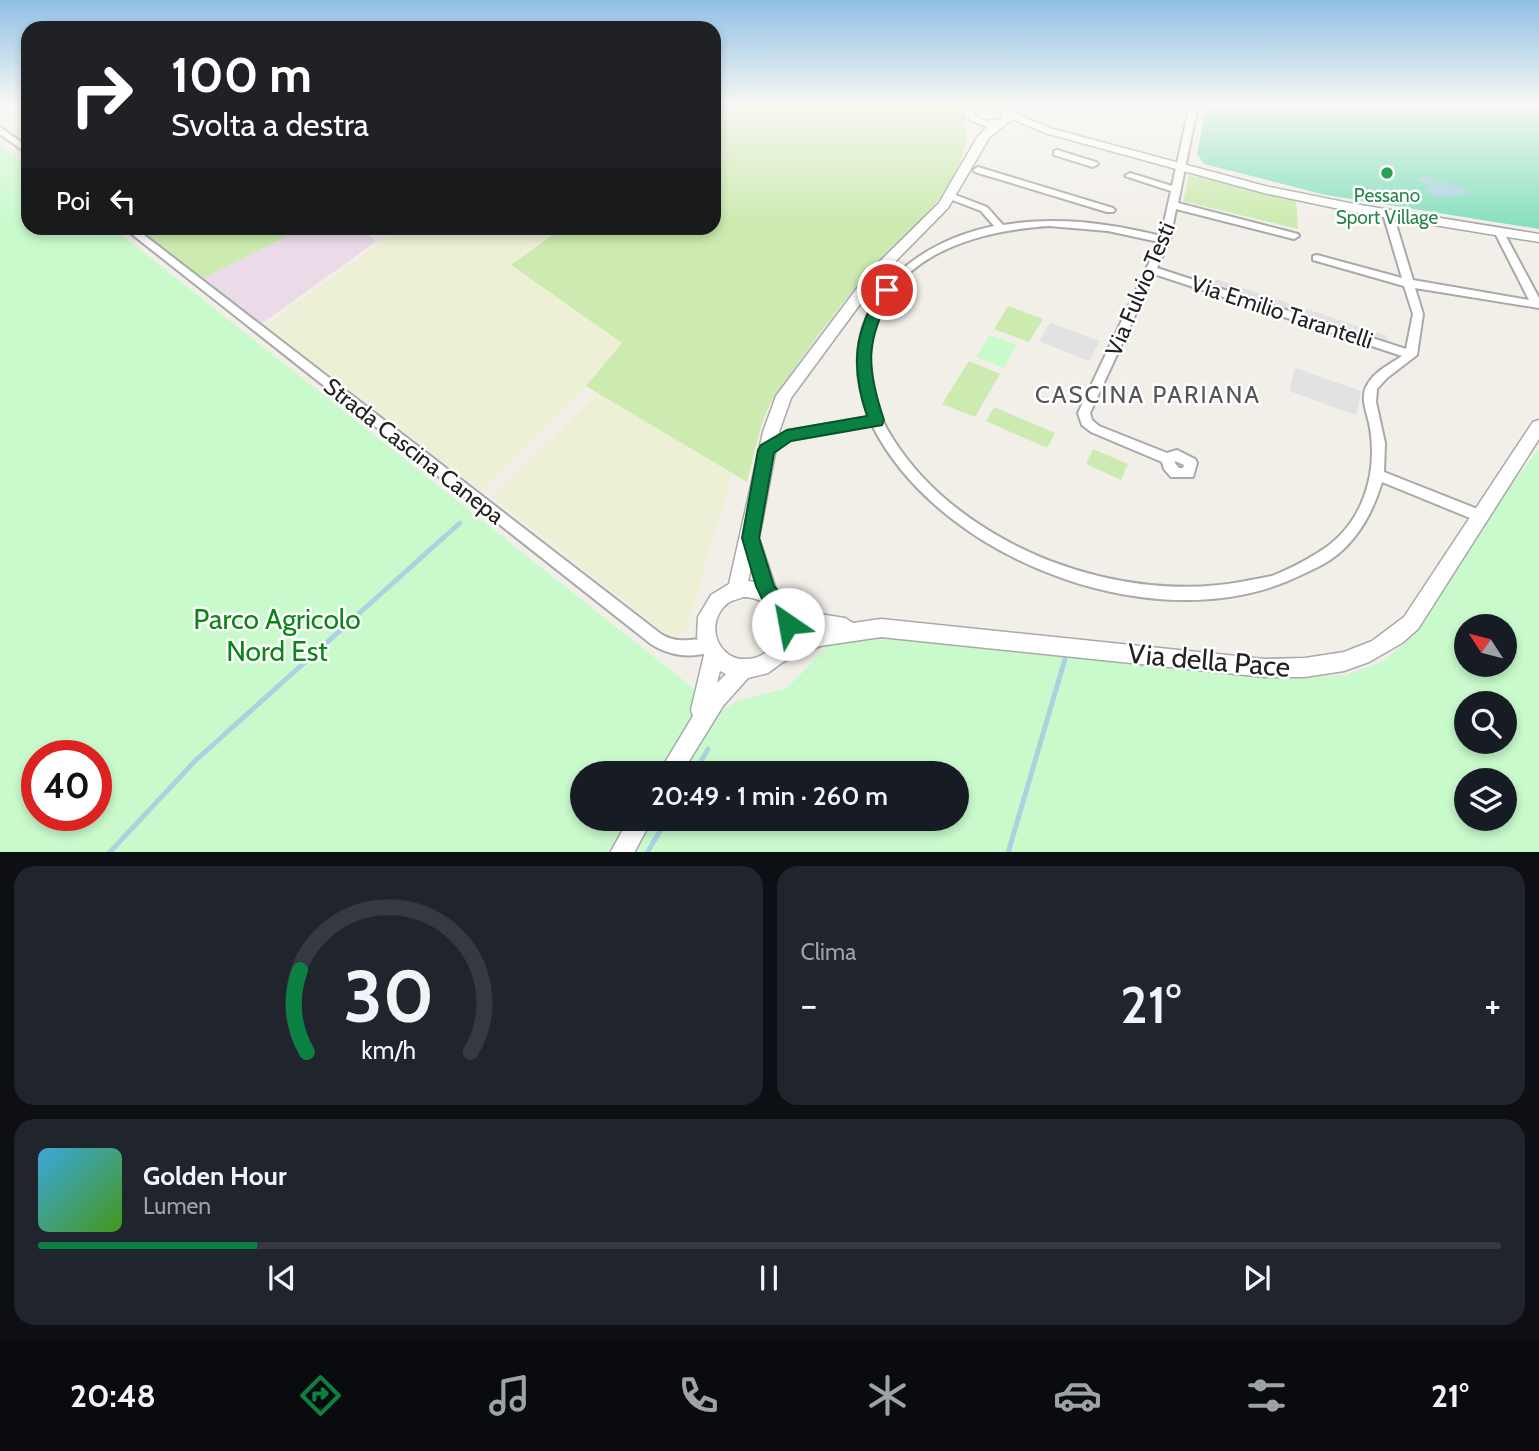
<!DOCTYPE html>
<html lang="it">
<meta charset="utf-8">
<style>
:root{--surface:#171b24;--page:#20242c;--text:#f1f3f6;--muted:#9ea1a6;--line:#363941;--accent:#0b8043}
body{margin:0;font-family:Cabin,sans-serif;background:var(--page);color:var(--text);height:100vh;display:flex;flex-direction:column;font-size:26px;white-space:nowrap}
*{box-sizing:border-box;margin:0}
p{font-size:23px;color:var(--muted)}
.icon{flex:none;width:38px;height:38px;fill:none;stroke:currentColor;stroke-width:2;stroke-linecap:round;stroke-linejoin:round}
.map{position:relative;height:852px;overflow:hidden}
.details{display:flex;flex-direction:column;gap:14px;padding:14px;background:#0d0f14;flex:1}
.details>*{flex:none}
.hud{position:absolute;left:21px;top:21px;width:700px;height:214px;border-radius:21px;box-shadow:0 4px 10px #0003;background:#202124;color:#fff;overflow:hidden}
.needle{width:46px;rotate:306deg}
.controls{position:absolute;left:1454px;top:614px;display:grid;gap:14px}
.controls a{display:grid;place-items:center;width:63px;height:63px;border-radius:50%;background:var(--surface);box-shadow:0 4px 10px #0003;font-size:35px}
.speed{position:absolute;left:21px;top:740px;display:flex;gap:14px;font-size:35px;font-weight:700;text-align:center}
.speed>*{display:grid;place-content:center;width:91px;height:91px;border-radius:50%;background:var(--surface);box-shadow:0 4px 10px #0003;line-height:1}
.speed .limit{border:10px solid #d22;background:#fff;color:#111}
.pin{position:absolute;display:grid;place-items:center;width:60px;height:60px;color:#fff;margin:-30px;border:4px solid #fff;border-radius:50%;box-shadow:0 2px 7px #0007}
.me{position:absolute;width:77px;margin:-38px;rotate:327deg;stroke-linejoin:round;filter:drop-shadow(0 0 5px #0008)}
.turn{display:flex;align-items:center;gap:24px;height:147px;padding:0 35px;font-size:32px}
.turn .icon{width:91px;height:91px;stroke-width:2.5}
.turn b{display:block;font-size:49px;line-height:60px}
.then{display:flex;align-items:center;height:66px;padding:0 35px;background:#0003;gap:14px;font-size:26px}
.big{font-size:52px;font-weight:600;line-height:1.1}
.details .widget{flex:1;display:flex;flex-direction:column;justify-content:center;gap:10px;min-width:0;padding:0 24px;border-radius:21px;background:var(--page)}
.details .dial{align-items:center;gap:0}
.dial svg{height:182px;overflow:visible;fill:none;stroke:var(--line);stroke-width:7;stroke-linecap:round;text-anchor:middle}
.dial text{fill:var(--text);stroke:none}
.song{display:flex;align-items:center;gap:21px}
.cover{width:84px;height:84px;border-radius:10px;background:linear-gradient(135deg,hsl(200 70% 55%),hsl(100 70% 35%))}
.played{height:7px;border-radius:4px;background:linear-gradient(90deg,var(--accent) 15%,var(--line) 15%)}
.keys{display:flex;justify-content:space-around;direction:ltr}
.heat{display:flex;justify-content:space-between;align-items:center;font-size:38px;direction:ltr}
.details .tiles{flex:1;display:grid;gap:14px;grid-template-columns:1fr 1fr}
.widget:last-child{grid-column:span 2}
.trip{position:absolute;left:570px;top:761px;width:399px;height:70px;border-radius:35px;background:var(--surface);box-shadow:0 4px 10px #0003;font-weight:600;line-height:70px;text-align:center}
.tab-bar{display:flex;height:112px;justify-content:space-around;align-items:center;background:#090b0e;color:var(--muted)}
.tab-bar .icon{width:49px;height:49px}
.tab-bar .on{color:var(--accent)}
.tab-bar b{font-size:32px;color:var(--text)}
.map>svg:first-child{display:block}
</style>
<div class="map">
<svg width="1539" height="853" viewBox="0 0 1539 853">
<rect width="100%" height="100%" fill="#f2efe9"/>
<path fill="#ebdbe8" d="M303,228H358L377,241L261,324L202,279Z"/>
<path fill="#eef0d5" d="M0,104H28V142L0,122Z
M400,228H543L555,234L511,265L622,343L586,386L481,490L265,326Z
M599,392L732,474L686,631L674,636L663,631L492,497Z"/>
<path fill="#cdebb0" d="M714,104H949C995,129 940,200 918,225C904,241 885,252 871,269C837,308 805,353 775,396C761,415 754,457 747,482L586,386L622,343L511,265L554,234L543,228H714Z
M1189,175L1296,199L1298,229L1183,201Z
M137,228H303L202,279Z
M1008,306L1043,319L1029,342L994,329Z
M969,361L1000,374L975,417L942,404Z
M994,407L1055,433L1047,448L986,421Z
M1093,449L1128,464L1121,480L1086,464Z"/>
<path fill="#c8facc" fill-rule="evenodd" d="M0,145L28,165V228H113L722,711L735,702L787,688L838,636L903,635L1305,679L1348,674L1382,662L1419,631L1493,509L1539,449V852H0ZM1466,626H1505V665H1466ZM1466,704H1505V742H1466ZM37,756H96V816H37ZM583,774H957V819H583ZM1466,780H1505V819H1466Z
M990,335L1017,345L1004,368L976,357Z"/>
<path fill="#88e0be" d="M1207,104H1539V229L1326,195L1204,164L1197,154Z"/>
<path fill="#e2e2e2" d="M1216,279L1388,336L1386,343L1213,286Z
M1050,323L1100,341L1089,361L1039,341Z
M1295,368L1361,391L1356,415L1289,391Z"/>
<path fill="#aad3df" d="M1427,177C1439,181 1463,186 1471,194L1437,198L1425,192L1430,185L1417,181L1419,178Z"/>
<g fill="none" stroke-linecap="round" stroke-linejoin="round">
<path stroke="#aad3df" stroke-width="4.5" d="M441,540L460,523"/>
<path stroke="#aad3df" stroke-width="5" d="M694,774L708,749
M109,853L196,760L443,538
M647,853L667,819
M1008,853L1065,659"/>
<defs>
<path id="minor" d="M3,104H15L0,110V105Z
M1190,104H1198L1178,203L1298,234L1299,236L1294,239L1176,209L1170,240L1157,268L1406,349L1413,314L1404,286L1313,260V256L1317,255L1402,278L1383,214L1388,211L1393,214L1413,280L1529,300L1494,231L1496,229H1502L1539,298V308L1415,288L1423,314L1417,355L1387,378L1377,389L1376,402L1385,443L1384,472L1485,512L1487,516L1485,520L1480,522L1475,520L1382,482C1373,512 1357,542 1330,560C1321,566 1311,570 1301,575C1163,644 941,563 872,425L790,440L770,453H762L760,450L762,447L787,431L869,417C829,318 901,245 994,226L981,211L947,198V194H953L987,207L1003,225C1057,216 1109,223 1161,236L1171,191L1125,176L1130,173L1172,186ZM1049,226L1108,231L1159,242L1078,413L1082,425L1091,432L1162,462L1164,469L1171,477H1193L1197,463L1195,459L1177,450L1167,453L1099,426L1092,420L1090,413L1154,274L1402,356C1389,365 1373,372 1366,387C1360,400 1368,414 1370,428C1378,475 1362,526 1319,552C1305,561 1287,570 1272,576C1264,578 1254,579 1246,581C1122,606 962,548 893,439C876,413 866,380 870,349C881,258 971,231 1049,226ZM1175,461L1184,465L1183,468H1179L1175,463Z
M0,127L28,147V154L0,134Z
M1057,150L1096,162L1098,164L1093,167L1054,155V151Z
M978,167L1113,208L1115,210L1113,212H1107L975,172L973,170Z
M124,228H135L661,634C682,647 695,635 713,641L715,646L713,651C692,659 670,656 651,644Z"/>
<path id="tertiary" d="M970,104H983L974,110V115L986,121L1001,119V113L987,104H1000L1012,112L1053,129L1265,186L1354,204L1539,234V242L1354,212L1264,193L1045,133L1012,119L989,138L948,208L880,277L791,398L779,432L759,538L777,592L787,602L819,614L845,618L853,623L881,619L1265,659L1305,658L1344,652L1372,641L1404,617L1533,422L1539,420V439L1418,629L1402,643L1369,662L1344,671L1305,677H1265L881,637L820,646L783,662L768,673L748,678L723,706L681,774H658L693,716L691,710L704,655L697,637L698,617L711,595L729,584L763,432L776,396L870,271L939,203L978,136L987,127L965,118L963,109ZM751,568L756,582L748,581ZM743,597C788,597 788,661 743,659C737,659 734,658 728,654C711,641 711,616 728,603C734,599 737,600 743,597ZM795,622L812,629L814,630L795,638ZM720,671L726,674L717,683Z
M629,819H652L634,853H610Z"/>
</defs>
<use href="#minor" stroke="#a9a9a9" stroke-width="4"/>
<use href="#tertiary" stroke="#a9a9a9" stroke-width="3"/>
<use href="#minor" fill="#fff" fill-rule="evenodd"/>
<use href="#tertiary" fill="#fff" fill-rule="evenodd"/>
</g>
<linearGradient id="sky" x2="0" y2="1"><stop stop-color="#8fc0e4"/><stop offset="0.47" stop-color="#f9f8f5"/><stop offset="1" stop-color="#f9f8f5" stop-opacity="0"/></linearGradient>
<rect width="1539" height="223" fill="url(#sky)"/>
<path fill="#0b8043" stroke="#07532c" stroke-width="2" d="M887,285L894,290C865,339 866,367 884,420L882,425L791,441L774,453L759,538L774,586L789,603L797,624L795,630L788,632L781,630L775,615L764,603L756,586L742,538L758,450L761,445L787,430L867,416C850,365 854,332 882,286Z"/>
<circle fill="#2e9e5b" stroke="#fff" stroke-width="2.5" cx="1387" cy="173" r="7"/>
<g text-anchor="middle" stroke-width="5" stroke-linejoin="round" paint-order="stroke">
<g font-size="19" fill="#27864d" stroke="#fff">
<text x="1387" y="202">Pessano<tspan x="1387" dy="22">Sport Village</tspan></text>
</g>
<g font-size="23" fill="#222" stroke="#fff">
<text transform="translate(1140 289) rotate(-67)" y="8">Via Fulvio Testi</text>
<text transform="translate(1282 312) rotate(18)" y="8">Via Emilio Tarantelli</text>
<text transform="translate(414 451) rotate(38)" y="8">Strada Cascina Canepa</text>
</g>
<g font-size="24" letter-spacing="2" fill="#555" stroke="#fff">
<text x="1148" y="403">CASCINA PARIANA</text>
</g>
<g font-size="28" fill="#0c8416" stroke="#fff">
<text x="277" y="629">Parco Agricolo<tspan x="277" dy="32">Nord Est</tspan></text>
</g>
<g font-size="28" fill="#222" stroke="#fff">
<text transform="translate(1209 660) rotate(5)" y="10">Via della Pace</text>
</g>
</g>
</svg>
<div class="controls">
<a><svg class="needle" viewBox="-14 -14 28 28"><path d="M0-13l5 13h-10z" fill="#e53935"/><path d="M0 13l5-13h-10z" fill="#9ea1a6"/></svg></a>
<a><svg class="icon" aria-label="search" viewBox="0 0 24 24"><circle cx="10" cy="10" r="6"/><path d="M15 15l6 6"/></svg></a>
<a><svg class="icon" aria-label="layers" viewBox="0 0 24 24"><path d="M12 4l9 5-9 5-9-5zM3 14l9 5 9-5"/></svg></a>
</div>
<div class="speed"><div class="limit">40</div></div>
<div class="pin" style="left:887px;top:290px;background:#d93025"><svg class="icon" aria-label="arrive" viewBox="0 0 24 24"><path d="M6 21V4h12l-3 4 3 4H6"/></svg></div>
<svg class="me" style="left:788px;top:624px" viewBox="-20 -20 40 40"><circle r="19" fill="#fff"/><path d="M0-13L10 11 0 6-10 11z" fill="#0b8043"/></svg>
<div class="trip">20:49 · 1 min · 260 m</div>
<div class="hud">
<div class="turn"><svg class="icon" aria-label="right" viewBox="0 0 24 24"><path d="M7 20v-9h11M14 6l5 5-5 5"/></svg><div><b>100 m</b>Svolta a destra</div></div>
<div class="then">Poi<svg class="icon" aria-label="left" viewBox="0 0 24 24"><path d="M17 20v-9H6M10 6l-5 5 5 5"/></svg></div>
</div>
</div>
<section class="details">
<div class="tiles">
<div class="widget dial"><svg viewBox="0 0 100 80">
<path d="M14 69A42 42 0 1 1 86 69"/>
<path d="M14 69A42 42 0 0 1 11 33" stroke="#0b8043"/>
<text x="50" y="56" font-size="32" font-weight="700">30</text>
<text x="50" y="72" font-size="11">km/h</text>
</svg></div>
<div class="widget"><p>Clima</p>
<div class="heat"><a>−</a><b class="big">21°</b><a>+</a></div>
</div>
<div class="widget">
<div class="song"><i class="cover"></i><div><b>Golden Hour</b><p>Lumen</p></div></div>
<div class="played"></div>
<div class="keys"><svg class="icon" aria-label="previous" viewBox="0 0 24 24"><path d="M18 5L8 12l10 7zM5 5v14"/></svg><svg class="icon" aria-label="pause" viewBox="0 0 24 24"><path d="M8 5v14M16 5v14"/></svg><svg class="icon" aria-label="next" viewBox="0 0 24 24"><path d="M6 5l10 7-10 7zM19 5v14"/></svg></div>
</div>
</div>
</section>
<nav class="tab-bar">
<b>20:48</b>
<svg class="icon on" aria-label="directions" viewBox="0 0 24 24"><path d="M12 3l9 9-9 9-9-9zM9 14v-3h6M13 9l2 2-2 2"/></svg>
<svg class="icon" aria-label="music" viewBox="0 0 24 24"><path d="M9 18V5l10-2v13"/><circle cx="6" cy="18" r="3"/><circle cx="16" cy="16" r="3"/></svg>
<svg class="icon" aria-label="phone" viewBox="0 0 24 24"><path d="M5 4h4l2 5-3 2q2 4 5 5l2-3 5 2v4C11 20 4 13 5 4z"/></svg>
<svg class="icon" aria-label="climate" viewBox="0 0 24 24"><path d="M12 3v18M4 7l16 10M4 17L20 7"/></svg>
<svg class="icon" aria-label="car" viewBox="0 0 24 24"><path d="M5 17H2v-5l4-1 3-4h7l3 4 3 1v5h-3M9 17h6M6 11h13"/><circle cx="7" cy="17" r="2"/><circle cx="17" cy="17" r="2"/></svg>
<svg class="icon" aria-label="filters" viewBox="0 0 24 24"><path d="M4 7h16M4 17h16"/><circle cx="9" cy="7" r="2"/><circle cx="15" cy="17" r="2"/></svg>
<b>21°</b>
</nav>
